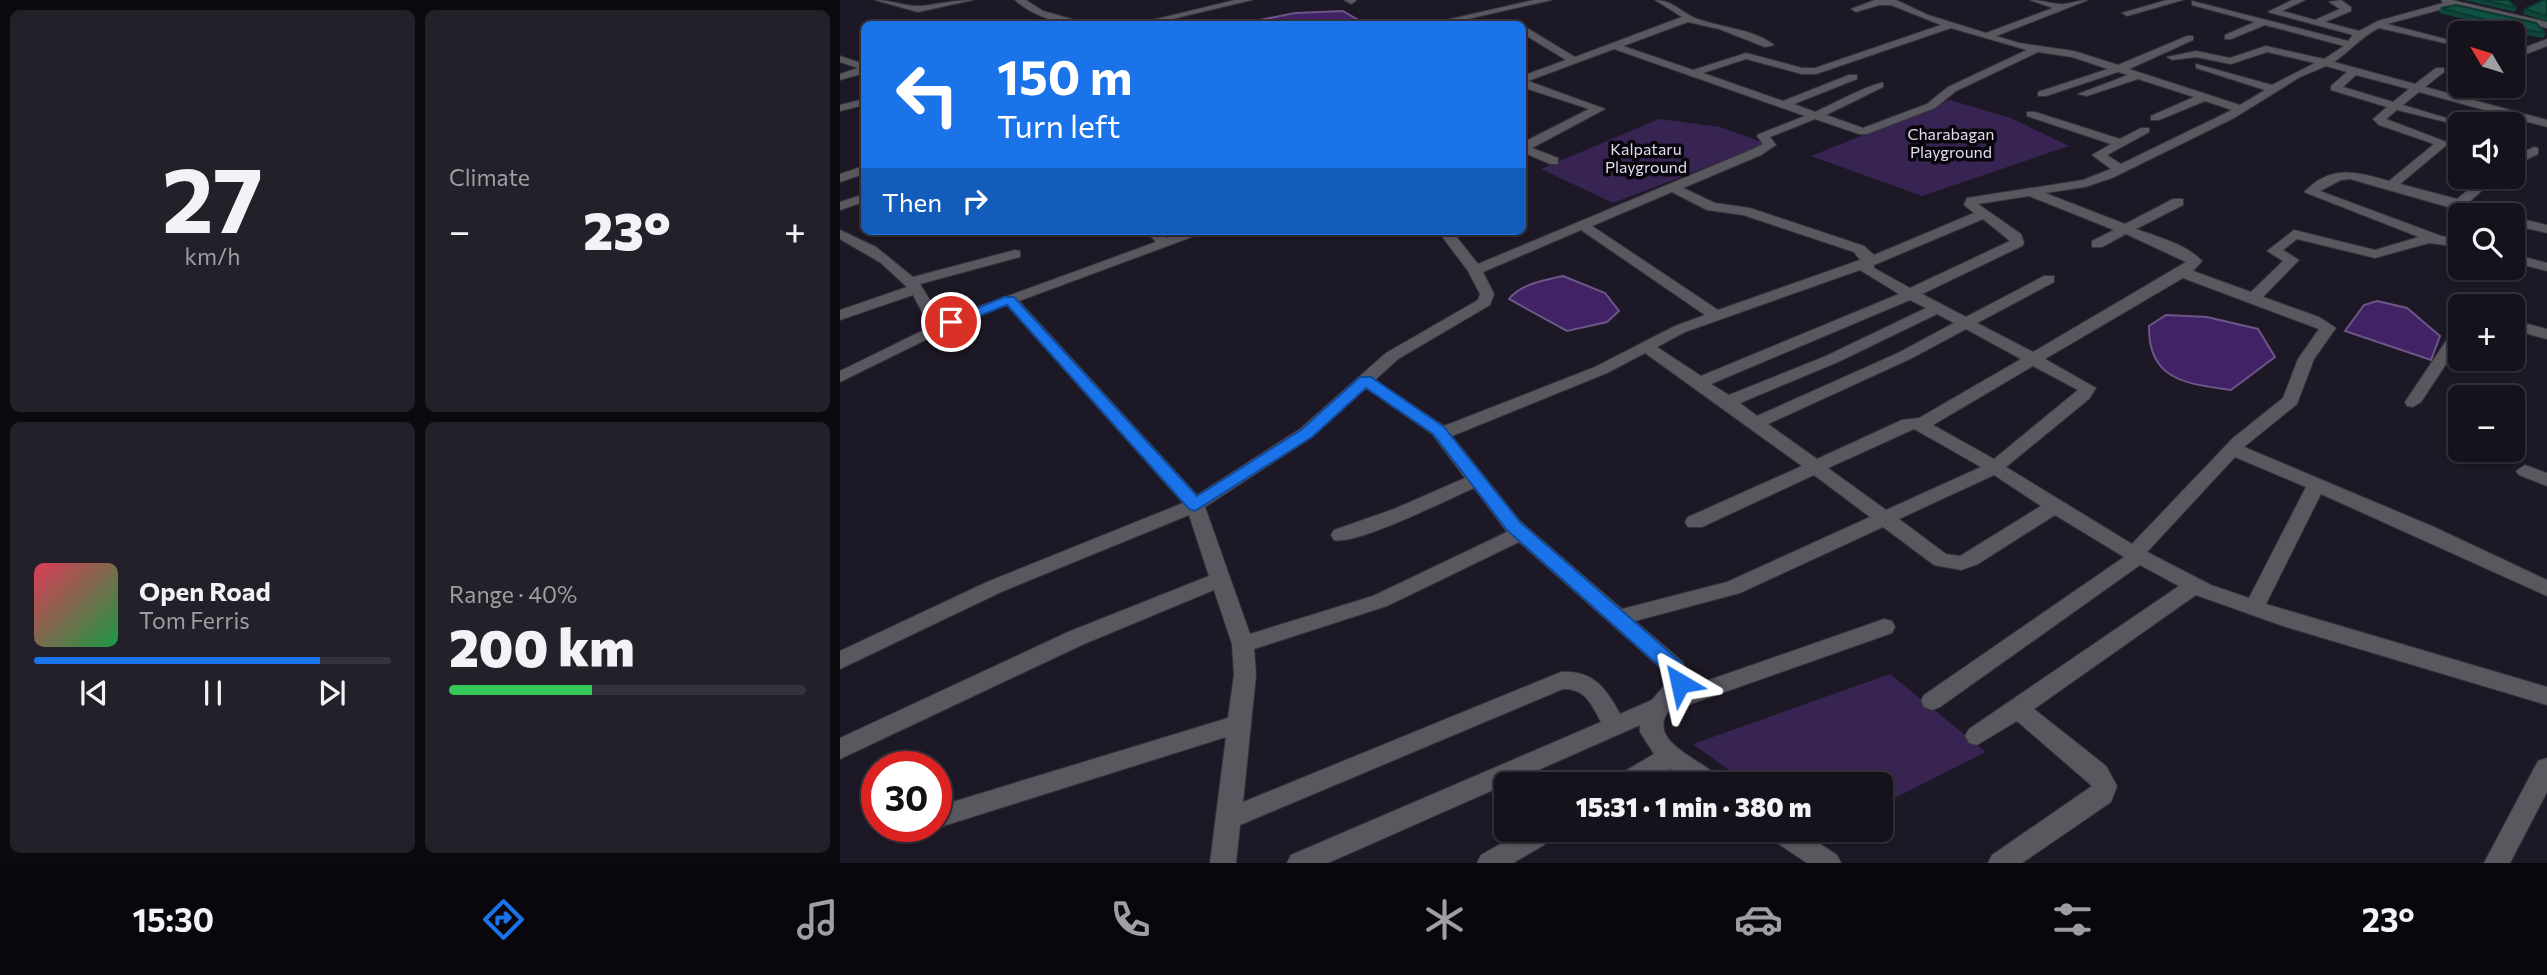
<!DOCTYPE html>
<meta charset="utf-8">
<style>
:root{--surface:#16121c;--page:#232029;--text:#f1f3f6;--muted:#9e9ea3;--line:#35323b;--accent:#1a73e8}
body{margin:0;font-family:Commissioner,sans-serif;background:var(--page);color:var(--text);height:100vh;display:flex;flex-direction:column;font-size:26px;white-space:nowrap}
*{box-sizing:border-box;margin:0}
p{font-size:23px;color:var(--muted)}
.icon{flex:none;width:38px;height:38px;fill:none;stroke:currentColor;stroke-width:2;stroke-linecap:round;stroke-linejoin:round}
.map{position:relative;flex:1;overflow:hidden}
.panel{display:flex;flex-direction:column;gap:10px;padding:10px;background:#0c0a0f;width:840px}
.panel>*{flex:none}
.banner{position:absolute;left:21px;top:21px;width:665px;height:214px;border-radius:10px;box-shadow:0 2px 5px #0004,0 0 0 2px var(--line);background:#1a73e8;color:#fff;overflow:hidden}
.needle{width:46px;rotate:308deg}
.buttons{position:absolute;left:1608px;top:21px;display:grid;gap:14px}
.buttons a{display:grid;place-items:center;width:77px;height:77px;border-radius:10px;background:var(--surface);box-shadow:0 2px 5px #0004,0 0 0 2px var(--line);font-size:35px}
.speed{position:absolute;left:21px;top:751px;display:flex;gap:14px;font-size:35px;font-weight:700;text-align:center}
.speed>*{display:grid;place-content:center;width:91px;height:91px;border-radius:50%;background:var(--surface);box-shadow:0 2px 5px #0004,0 0 0 2px var(--line);line-height:1}
.speed .limit{border:10px solid #d22;background:#fff;color:#111}
.pin{position:absolute;display:grid;place-items:center;width:60px;height:60px;color:#fff;margin:-30px;border:4px solid #fff;border-radius:50%;box-shadow:0 2px 7px #0007}
.me{position:absolute;width:77px;margin:-38px;rotate:324deg;stroke-linejoin:round;filter:drop-shadow(0 0 5px #0008)}
.turn{display:flex;align-items:center;gap:24px;height:147px;padding:0 21px;font-size:32px}
.turn .icon{width:91px;height:91px;stroke-width:2.5}
.turn b{display:block;font-size:49px;line-height:60px}
.then{display:flex;align-items:center;height:66px;padding:0 21px;background:#0003;gap:14px;font-size:26px}
.big{font-size:52px;font-weight:800;line-height:1.1}
.panel .widget{flex:1;display:flex;flex-direction:column;justify-content:center;gap:10px;min-width:0;padding:0 24px;border-radius:10px;background:var(--page)}
.panel .dial{align-items:center;gap:0}
.dial b{font-size:91px;line-height:1}
.song{display:flex;align-items:center;gap:21px}
.cover{width:84px;height:84px;border-radius:10px;background:linear-gradient(135deg,hsl(350 70% 55%),hsl(140 70% 35%))}
.played{height:7px;border-radius:4px;background:linear-gradient(90deg,var(--accent) 80%,var(--line) 80%)}
.keys{display:flex;justify-content:space-around;direction:ltr}
.heat{display:flex;justify-content:space-between;align-items:center;font-size:38px;direction:ltr}
.charge{height:10px;border-radius:5px;background:linear-gradient(90deg,#34c759 40%,var(--line) 0)}
.panel .tiles{flex:1;display:grid;gap:10px;grid-template-columns:repeat(2,1fr)}
.trip{position:absolute;left:654px;top:772px;width:399px;height:70px;border-radius:10px;background:var(--surface);box-shadow:0 2px 5px #0004,0 0 0 2px var(--line);font-weight:800;line-height:70px;text-align:center}
.tab-bar{display:flex;height:112px;justify-content:space-around;align-items:center;background:#09070b;color:var(--muted)}
.tab-bar .icon{width:49px;height:49px}
.tab-bar .on{color:var(--accent)}
.tab-bar b{font-size:32px;color:var(--text)}
main{display:flex;flex:1;min-height:0}
.map>svg:first-child{display:block}
</style>
<main>
<section class="panel">
<div class="tiles">
<div class="widget dial"><b>27</b><p>km/h</p></div>
<div class="widget"><p>Climate</p>
<div class="heat"><a>−</a><b class="big">23°</b><a>+</a></div>
</div>
<div class="widget">
<div class="song"><i class="cover"></i><div><b>Open Road</b><p>Tom Ferris</p></div></div>
<div class="played"></div>
<div class="keys"><svg class="icon" aria-label="previous" viewBox="0 0 24 24"><path d="M18 5L8 12l10 7zM5 5v14"/></svg><svg class="icon" aria-label="pause" viewBox="0 0 24 24"><path d="M8 5v14M16 5v14"/></svg><svg class="icon" aria-label="next" viewBox="0 0 24 24"><path d="M6 5l10 7-10 7zM19 5v14"/></svg></div>
</div>
<div class="widget"><p>Range · 40%</p><b class="big">200 km</b><div class="charge"></div></div>
</div>
</section>
<div class="map">
<svg width="1707" height="863" viewBox="0 0 1707 863">
<rect width="100%" height="100%" fill="#1d1825"/>
<path fill="#372452" d="M1110,100L1171,118L1229,146L1082,196L971,156Z
M819,119L880,127L927,144L773,203L701,169Z
M1050,674L1146,752L1041,805V784H908L853,744Z"/>
<path fill="#412265" stroke="#6d5688" stroke-width="2" d="M503,11L525,24H400L455,13Z
M723,276L765,293L779,311L767,322L727,331L669,299C681,284 705,280 723,276Z
M1537,301L1567,308L1600,336L1591,360L1505,331L1524,305Z
M1326,315L1367,317L1418,329L1435,357L1391,390C1348,384 1308,381 1309,326Z"/>
<g fill="none" stroke-linecap="round" stroke-linejoin="round">
<defs>
<path id="minor" d="M35,0C51,0 67,7 81,6C99,4 115,0 133,0L78,12Z
M175,0H186L203,11L249,24C224,26 194,17 175,0Z
M395,0H412L311,24H296Z
M504,0H515L516,1L511,4Z
M694,0H712L605,24H589Z
M815,0C832,0 841,12 855,18C880,28 912,28 934,45L925,47L879,29L848,22L783,46L853,70L906,53L962,68H975L1101,25L1051,5H1039L1016,12L1011,9L1035,0H1056L1088,15L1146,33L1213,8L1190,0C1201,0 1209,3 1219,4C1228,5 1238,0 1248,0L1156,36L1179,43L1234,51L1278,65L1347,36H1353V40L1289,69L1400,105L1425,90L1356,68V64L1432,85L1475,63L1427,52L1391,64L1356,57L1332,60L1327,57L1356,51L1390,58L1426,46L1484,59L1504,46L1425,25L1391,39H1385V35L1415,22L1352,5V1L1508,41L1513,35L1428,12L1452,0H1465L1442,11L1475,20L1500,9L1489,2L1501,0L1511,7V11L1485,22L1519,31L1538,21L1603,3L1601,0H1612L1707,22V28L1614,6L1547,24L1609,40V44L1539,28C1521,37 1510,51 1494,62L1575,84L1596,68H1604V72L1585,87L1707,120V127L1579,92L1563,105L1606,118V122L1557,110L1546,119L1609,143L1560,184L1617,199L1644,177H1657L1627,204L1656,215H1636L1510,179L1501,180L1480,191L1601,236L1620,239V247L1589,243L1535,258L1457,239L1443,250L1459,260L1423,297L1479,317L1496,328L1474,359L1457,404L1404,447L1594,527L1707,580V596L1481,494L1426,604L1707,687V705L1443,626L1356,595L1194,709L1266,766L1277,786L1271,802L1182,863H1148L1152,855L1252,786L1177,721L1137,745L1129,743L1125,736L1129,729L1339,586L1300,565L1100,707L1092,710L1084,707L1081,701L1084,695L1284,557L1215,515L1138,564L1121,570L1094,565L1043,527L900,593L795,621L843,662L851,683L849,687L1044,619L1052,621L1055,627L1052,633L828,712C805,745 873,762 884,784H852L831,769L805,784H772L775,777L814,754L800,732V725L488,863H447L451,855L761,722C752,705 745,688 723,689L400,825L396,863H370L386,737L97,828L92,826H96V807L388,718L394,675L392,644L374,590L244,644L0,759V738L228,632L369,576L349,515L161,592L0,669V651L147,582L343,503L167,305L128,319L0,382V371L90,327L73,295L0,320V310L67,287L41,263L0,239V230L36,247L73,277L175,250L180,251V257L80,284L102,320L316,242L306,231H321L327,238L348,231H368L179,301L357,495L460,429L546,353L638,300L640,294L628,271L598,231H612L638,264L913,149L923,144L917,136L919,134L965,116L774,49L688,81L765,109L692,148L718,158V164H710L682,152V143L749,109L682,87V76L726,60L682,33V25L735,57L842,17ZM1111,28L1187,50L1108,87L1087,104L1023,128L986,115L1043,87V83C1033,82 989,106 975,112L954,104L1017,79V75H1009L943,101L863,73L906,59L962,74H976ZM1198,52L1232,57L1268,69L1198,92V96H1206L1278,72L1288,75L1238,94L1247,96L1298,79L1354,97L1311,116V120H1319L1365,101L1392,110L1281,164L1267,155L1309,132V128H1301L1280,139L1195,112H1187V116L1271,144L1252,155L1271,169L1243,180L1127,198L1124,205L1134,213L1034,255L1024,246L910,208L875,203L843,188L921,155L936,145L930,137L975,119L1019,134H1027L1095,108L1116,91ZM1486,66L1507,72L1491,86V90L1547,107L1533,119L1539,125L1594,144L1549,181C1515,172 1492,164 1464,192L1579,237L1535,250L1454,230L1427,251L1443,261L1411,292L1353,271L1362,261C1346,244 1318,237 1296,229L1343,205V199H1333L1285,224L1205,193L1245,187L1272,178L1394,118L1460,77ZM1516,75L1569,89L1553,102L1503,87ZM832,192L867,210L903,215L1014,252L1020,260L878,310L752,226ZM1189,196L1274,230L1252,241V247H1262L1286,234L1346,262L1193,352L1137,323L1214,282V276H1204L1126,317L1082,294L1182,246L1184,243L1181,234L1138,204ZM1143,219L1170,241L1070,288L1034,268V265ZM741,230L865,315L835,326L755,367L604,426L535,380L558,359L650,305L654,294L643,272ZM1020,270L1059,294L861,376L817,347L845,332ZM1343,278L1479,329L1458,359L1443,398L1393,438L1292,544L1166,467L1249,399L1256,388L1205,359ZM1070,300L1086,308L986,356L889,395L871,384ZM1097,314L1114,323L1058,353L917,416L900,403L998,362ZM1126,329L1181,359L1079,418L1062,420L977,459L928,424L1070,359ZM805,353L962,466L848,517L845,522L848,527H862L974,475L1030,517L887,582L782,609L680,521L612,436L767,373ZM1193,366L1238,390L1154,459L1093,425ZM526,388L592,434L625,478L554,509L494,530L491,535L494,540C515,546 609,499 634,488L667,532L533,596L410,634L365,507L472,437ZM1074,429L1141,467L1046,510L988,468ZM1395,457L1466,487L1409,598L1371,585L1307,552ZM1154,475L1201,506L1120,556L1106,554L1059,519ZM679,542L825,672L828,681L812,700L780,714C766,688 753,670 721,672L403,802L416,675L414,649L547,606Z
M1327,0H1343L1287,16L1282,13Z
M1707,39V46L1681,56H1673V52Z
M0,56L24,64V73L0,80V74L18,68L0,62Z
M24,99V105L0,111V105Z
M1694,147L1698,148V154L1673,166V157Z
M24,166V174L0,182V174Z
M24,194V202L0,210V202Z
M1673,217L1707,225V233L1673,225Z
M1673,254L1707,263V271L1673,262Z
M1673,320L1707,329V339L1673,330Z
M1620,327V343L1581,402L1573,407L1567,406L1565,402L1614,329Z
M1685,465L1707,473V486L1679,475L1676,471Z
M1707,758V792L1670,863H1644L1698,761Z
M685,830H720L716,838L673,863H637L641,855Z
M926,830H959L997,855L1001,863H967L930,838Z"/>
</defs>
<use href="#minor" stroke="#37323e" stroke-width="2"/>
<use href="#minor" fill="#5a585f" fill-rule="evenodd"/>
</g>
<path fill="#0e463a" d="M1624,0H1668L1677,8L1675,12Z
M1707,0V21L1683,14L1685,9Z
M1601,8L1705,33L1704,38L1680,34L1673,37V33H1646L1648,29L1652,26L1599,13Z"/>
<path fill="#0b392f" d="M1682,29L1680,34L1673,37V33Z"/>
<path fill="#105143" stroke="#0b392f" stroke-width="2" d="M1643,0H1668L1677,8Z
M1703,0H1707V16L1685,9Z
M1616,5L1696,23L1705,33L1682,29L1673,33H1650L1648,29L1658,23L1601,8Z"/>
<path fill="#1a73e8" stroke="#114b97" stroke-width="2" d="M164,297H174L357,496L461,430L520,377H531L604,427L680,522L842,663L850,683L847,688H833L826,672L667,530L593,434L526,388L472,437L355,511L349,509L167,305L116,325L104,322Z"/>
<g text-anchor="middle" stroke-width="7" stroke-linejoin="round" paint-order="stroke">
<g font-size="16" fill="#e3dcf1" stroke="#07050a">
<text x="1111" y="140">Charabagan<tspan x="1111" dy="18">Playground</tspan></text>
<text x="806" y="155">Kalpataru<tspan x="806" dy="18">Playground</tspan></text>
</g>
</g>
</svg>
<div class="buttons">
<a><svg class="needle" viewBox="-14 -14 28 28"><path d="M0-13l5 13h-10z" fill="#e53935"/><path d="M0 13l5-13h-10z" fill="#9e9ea3"/></svg></a>
<a><svg class="icon" aria-label="sound" viewBox="0 0 24 24"><path d="M4 9h4l5-4v14l-5-4H4zM17 9q2 3 0 6"/></svg></a>
<a><svg class="icon" aria-label="search" viewBox="0 0 24 24"><circle cx="10" cy="10" r="6"/><path d="M15 15l6 6"/></svg></a>
<a>+</a>
<a>−</a>
</div>
<div class="speed"><div class="limit">30</div></div>
<div class="pin" style="left:111px;top:322px;background:#d93025"><svg class="icon" aria-label="arrive" viewBox="0 0 24 24"><path d="M6 21V4h12l-3 4 3 4H6"/></svg></div>
<svg class="me" style="left:840px;top:683px" viewBox="-20 -20 40 40"><path d="M0-17L14 15 0 8-14 15z" fill="#1a73e8" stroke="#fff" stroke-width="4"/></svg>
<div class="trip">15:31 · 1 min · 380 m</div>
<div class="banner">
<div class="turn"><svg class="icon" aria-label="left" viewBox="0 0 24 24"><path d="M17 20v-9H6M10 6l-5 5 5 5"/></svg><div><b>150 m</b>Turn left</div></div>
<div class="then">Then<svg class="icon" aria-label="right" viewBox="0 0 24 24"><path d="M7 20v-9h11M14 6l5 5-5 5"/></svg></div>
</div>
</div>
</main>
<nav class="tab-bar">
<b>15:30</b>
<svg class="icon on" aria-label="directions" viewBox="0 0 24 24"><path d="M12 3l9 9-9 9-9-9zM9 14v-3h6M13 9l2 2-2 2"/></svg>
<svg class="icon" aria-label="music" viewBox="0 0 24 24"><path d="M9 18V5l10-2v13"/><circle cx="6" cy="18" r="3"/><circle cx="16" cy="16" r="3"/></svg>
<svg class="icon" aria-label="phone" viewBox="0 0 24 24"><path d="M5 4h4l2 5-3 2q2 4 5 5l2-3 5 2v4C11 20 4 13 5 4z"/></svg>
<svg class="icon" aria-label="climate" viewBox="0 0 24 24"><path d="M12 3v18M4 7l16 10M4 17L20 7"/></svg>
<svg class="icon" aria-label="car" viewBox="0 0 24 24"><path d="M5 17H2v-5l4-1 3-4h7l3 4 3 1v5h-3M9 17h6M6 11h13"/><circle cx="7" cy="17" r="2"/><circle cx="17" cy="17" r="2"/></svg>
<svg class="icon" aria-label="filters" viewBox="0 0 24 24"><path d="M4 7h16M4 17h16"/><circle cx="9" cy="7" r="2"/><circle cx="15" cy="17" r="2"/></svg>
<b>23°</b>
</nav>
